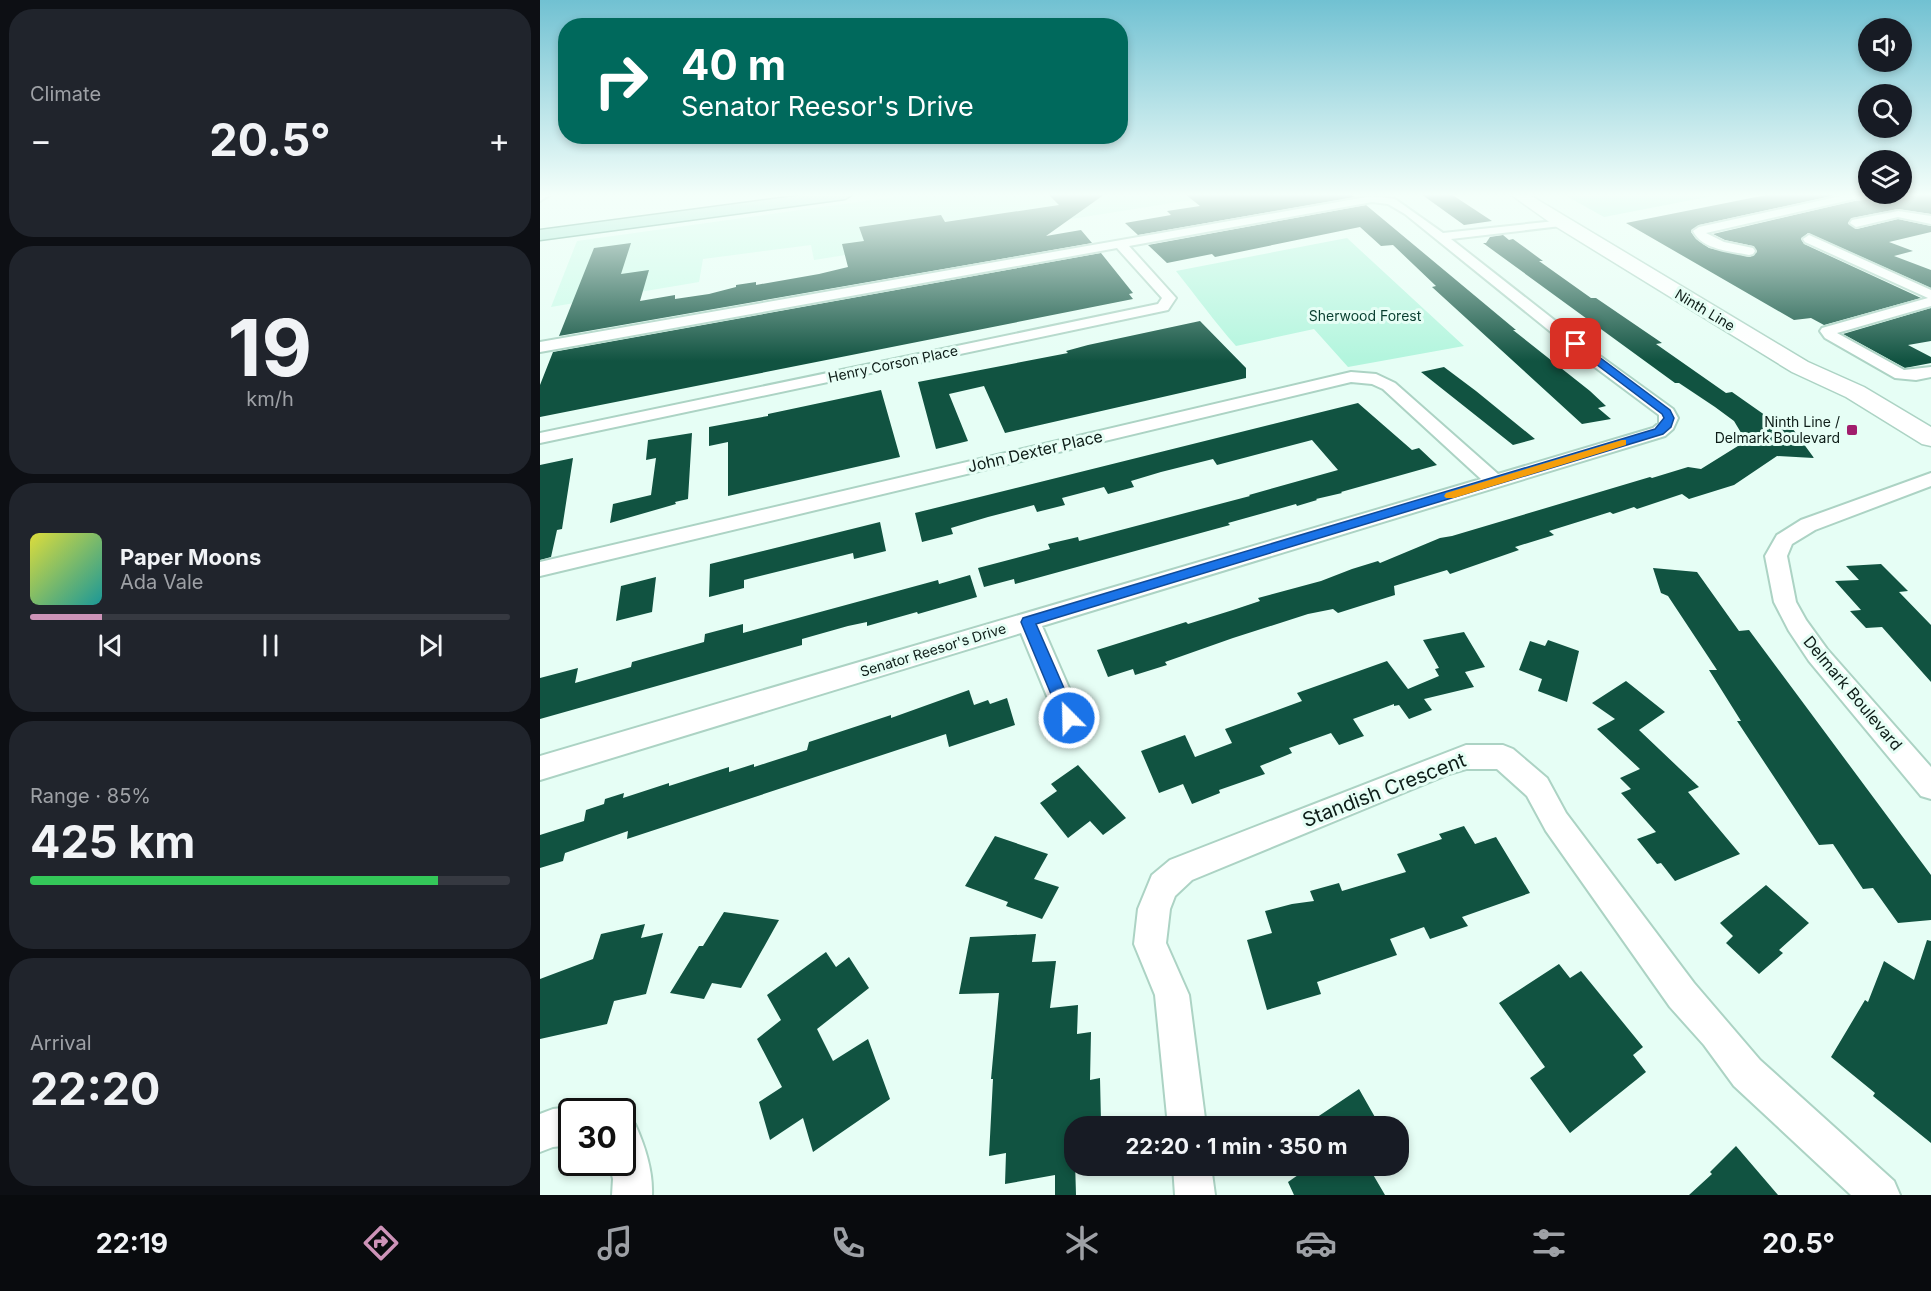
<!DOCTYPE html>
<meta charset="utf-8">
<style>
:root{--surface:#171b24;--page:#20242c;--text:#f1f3f6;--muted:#9ea1a6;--line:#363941;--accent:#cd93b8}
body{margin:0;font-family:Inter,sans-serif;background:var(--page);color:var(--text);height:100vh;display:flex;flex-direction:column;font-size:22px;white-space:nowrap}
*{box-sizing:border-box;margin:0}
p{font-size:20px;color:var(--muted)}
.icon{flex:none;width:33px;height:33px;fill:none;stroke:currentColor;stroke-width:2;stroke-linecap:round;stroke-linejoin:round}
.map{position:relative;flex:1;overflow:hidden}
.sheet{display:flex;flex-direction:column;gap:9px;padding:9px;background:#0d0f14;width:540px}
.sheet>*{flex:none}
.guide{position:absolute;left:18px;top:18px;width:570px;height:126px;border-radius:24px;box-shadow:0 3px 9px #0003;background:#00695c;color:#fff;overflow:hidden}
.buttons{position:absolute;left:1318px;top:18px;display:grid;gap:12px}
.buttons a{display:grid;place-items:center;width:54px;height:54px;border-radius:50%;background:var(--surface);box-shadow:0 3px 9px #0003;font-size:30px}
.speed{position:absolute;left:18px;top:1098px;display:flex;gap:12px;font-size:30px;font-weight:700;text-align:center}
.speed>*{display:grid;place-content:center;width:78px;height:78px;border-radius:50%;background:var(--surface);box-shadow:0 3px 9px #0003;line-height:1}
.speed .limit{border:3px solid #111;border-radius:9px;background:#fff;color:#111}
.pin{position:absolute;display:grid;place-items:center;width:51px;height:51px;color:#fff;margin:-26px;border-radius:12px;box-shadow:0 3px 9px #0006}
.me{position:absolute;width:66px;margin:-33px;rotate:337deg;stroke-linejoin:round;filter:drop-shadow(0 0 4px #0008)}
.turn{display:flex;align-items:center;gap:21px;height:126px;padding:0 24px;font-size:27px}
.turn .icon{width:78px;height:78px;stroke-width:2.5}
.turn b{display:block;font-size:42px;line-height:51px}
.big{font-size:45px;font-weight:700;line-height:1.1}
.sheet .tile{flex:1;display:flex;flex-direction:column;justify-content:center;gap:9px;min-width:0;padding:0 21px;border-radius:24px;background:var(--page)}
.sheet .dial{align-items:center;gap:0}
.dial b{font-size:78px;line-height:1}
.song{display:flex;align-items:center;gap:18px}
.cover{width:72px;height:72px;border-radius:9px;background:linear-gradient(135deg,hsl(60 70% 55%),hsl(180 70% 35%))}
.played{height:6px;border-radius:3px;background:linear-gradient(90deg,var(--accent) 15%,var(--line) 15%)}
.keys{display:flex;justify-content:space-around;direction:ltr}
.heat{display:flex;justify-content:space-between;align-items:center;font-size:33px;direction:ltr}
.charge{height:9px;border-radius:4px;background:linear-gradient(90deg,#34c759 85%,var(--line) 0)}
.trip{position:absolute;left:524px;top:1116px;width:345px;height:60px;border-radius:24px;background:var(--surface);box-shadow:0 3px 9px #0003;font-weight:700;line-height:60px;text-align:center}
.tab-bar{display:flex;height:96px;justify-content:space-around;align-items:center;background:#090b0e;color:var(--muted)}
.tab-bar .icon{width:42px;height:42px}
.tab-bar .selected{color:var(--accent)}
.tab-bar b{font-size:27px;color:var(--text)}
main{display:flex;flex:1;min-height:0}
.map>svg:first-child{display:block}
</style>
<main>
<section class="sheet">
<div class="tile"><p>Climate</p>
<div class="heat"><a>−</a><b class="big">20.5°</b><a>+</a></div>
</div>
<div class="tile dial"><b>19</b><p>km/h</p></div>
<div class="tile">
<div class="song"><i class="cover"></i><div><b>Paper Moons</b><p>Ada Vale</p></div></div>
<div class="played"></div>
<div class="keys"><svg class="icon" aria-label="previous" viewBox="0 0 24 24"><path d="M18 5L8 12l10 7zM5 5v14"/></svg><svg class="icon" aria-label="pause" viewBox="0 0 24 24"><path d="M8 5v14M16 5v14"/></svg><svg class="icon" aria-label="next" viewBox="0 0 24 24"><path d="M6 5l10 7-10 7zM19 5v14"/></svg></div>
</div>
<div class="tile"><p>Range · 85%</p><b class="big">425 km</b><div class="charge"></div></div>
<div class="tile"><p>Arrival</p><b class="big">22:20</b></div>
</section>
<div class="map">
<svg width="1391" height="1195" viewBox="0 0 1391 1195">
<rect width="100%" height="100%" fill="#e6fef5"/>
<path fill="#c9fbe8" d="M376,194H689L274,260L271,245L163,259L159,282L11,307L37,241Z"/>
<path fill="#b2f5dd" d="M1023,194H1183L1064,217Z
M807,238L924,346L808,367L774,329L696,346C674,321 656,296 636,271Z"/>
<path fill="#115341" d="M508,194H565L506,236L541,230L552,243L19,336L54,248L91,243L81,274L109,270L100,301L135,295V299L169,294L196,287V285L216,282V285L279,274L308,267L302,244L324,241L319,227L401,215L405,222L519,205Z
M645,194H810L815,197L598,235L585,223L631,215L627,211L660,206Z
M881,194H911L952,221L924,225Z
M1231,194H1301L1159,225L1151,232L1156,239L1169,248L1210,257L1217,252L1213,246L1185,240L1173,234L1314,201L1333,199L1340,194H1359L1360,196L1391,194V214L1358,209L1312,218L1308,223L1317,229L1358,219L1391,226V232L1349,242L1373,251L1354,256L1391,270V288L1268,233L1261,239L1264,244L1381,298L1284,325L1271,318L1254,320L1086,223Z
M826,205L976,330H973L1050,391L1066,406L1058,408L1071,419L1042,424L892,287L896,286L853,245L841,246L820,227L675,257L672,254L627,263L608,245Z
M963,235L969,240L973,239L1003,261H999L1051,298H1056L1122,343L1116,344L1186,393L1192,392L1239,425H1250L1274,458L1237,456L1194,485L1149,499L1142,494L1097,509L1094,507L1073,514L1070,512L1009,531L1014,535L975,547L979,550L910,574L907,570L854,586L855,595L798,613L793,609L768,614L693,638L625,662L627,665L595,675L593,669L568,677L557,650L646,622L648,624L693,610L720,601L718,598L781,581L812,569L838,561L840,563L900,538L912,536L1110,477L1112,478L1148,467L1161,469L1206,441L1194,421L1175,407L1139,383H1135L943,243H946L950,237Z
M561,253L593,293L589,294L593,299L0,417V385L13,352Z
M1391,308V341L1368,345L1391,357V363L1365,368L1303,334Z
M660,321L706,368V378L465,433L444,386L409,394L428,441L396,449L378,382L528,353L526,351L548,345Z
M904,367L936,391L995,439L973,445L881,372Z
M341,390L360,457L188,496V442L169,446V427L228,416V414Z
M818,403L872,450L879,448L897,465L801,492L802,493L776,499L777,500L757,506L756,504L688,523L690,525L668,531L475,584L474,579L444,587L438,568L510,549L508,544L538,537L539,541L710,496L709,495L798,470L772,440L677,465L673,459L621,472L591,481L594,487L568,494L564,487L522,498L525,505L497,512L494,505L448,517L411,528L413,534L382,542L375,513Z
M152,433L148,499L135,502L136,504L70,523L73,504L111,495L116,458L106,460L108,440Z
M33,458L22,529L17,530L11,557L0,560V465Z
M340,522L346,551L314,559L313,553L204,580V588L169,597L170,564Z
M1341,564L1368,591L1359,592L1391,625V682L1342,627L1326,628L1310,611L1321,610L1295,581L1319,580L1306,566Z
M1113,568L1157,572L1199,631L1209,630L1391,875V920L1358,923L1333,888L1323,889L1293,844L1279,845L1197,721H1201L1169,670H1177L1128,596L1121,593Z
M430,575L437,597L378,614L377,612L327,626V622L308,626L262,639V645L0,719V678L38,668L35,683L91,667L92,662L164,642L165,634L203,624V633L398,580L399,584Z
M116,577L112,612L76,621L81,586Z
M924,632L945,667L925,672L934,687L884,699L892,710L869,719L859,705L854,706V704L813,719L824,736L799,745L791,733L749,748L752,753L720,766L725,774L679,790L680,793L652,804L643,784L619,793L601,751L645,735L655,757L692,743L685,729L762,701L757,693L847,661L868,689L899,676L895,669L899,668L883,640Z
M1008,640L1039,651L1027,702L998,691L1002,679L979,670L990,641L1005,646Z
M1086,681L1125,712L1099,730L1159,787L1148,792L1200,854L1135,881L1121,863L1117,864L1097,839L1116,832L1081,793L1091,789L1080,778L1100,769L1057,729L1075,719L1052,703Z
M429,690L434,705L448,700L450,704L467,698L475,725L409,747L406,734L87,839L88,831L25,853L23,861L0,868V835L44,821L46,810L64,804L65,799L84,793L83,798L129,783V786L189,767V772L214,764V767L267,750L269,742L351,715V718Z
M538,765L586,818L563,835L550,821L528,838L500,803L517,791L511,784Z
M924,826L935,844L956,837L990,893L922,917L928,926L890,939L884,927L850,939L857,955L777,982L781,994L727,1010L707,940L732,933L725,911L752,904L774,901L770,891L799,883L802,891L866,872L857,854L902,839L899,834Z
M455,836L508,854L494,879L519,887L502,919L466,906L468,902L425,886Z
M1226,885L1269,923L1239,950L1243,953L1219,974L1186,943L1193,936L1180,923Z
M184,912L239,920L201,988L172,983L164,999L130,993L159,946H163Z
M105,924L101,938L123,933L106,994L74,1001L67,1024L0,1039V979L53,959L61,934Z
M496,934L492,962L516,961L510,1008L538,1005L537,1034L551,1032L550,1080L560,1078L561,1122L534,1126L536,1195H515V1175L465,1184L466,1153L449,1156L453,1079H451L459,993L419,994L430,937Z
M1387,940L1391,941V1143L1333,1096L1335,1093L1291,1057L1325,1000L1328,1002L1344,961L1374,980Z
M286,952L296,967L309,957L329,988L277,1029L293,1061L328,1039L350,1099L273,1152L263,1118L230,1140L219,1102L242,1087L217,1039L241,1020L227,995Z
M1019,964L1030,978L1041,971L1103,1047L1093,1055L1106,1072L1030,1133L990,1078L1005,1067L959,1003Z
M819,1089L840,1126H764Z
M1196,1146L1238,1195H1149L1172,1174L1170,1172Z
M771,1166H828L845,1195H754L748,1182Z"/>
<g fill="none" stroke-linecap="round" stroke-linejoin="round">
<defs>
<path id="minor" d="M0,194H11L0,201Z
M1310,194H1338L1333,197L1314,199L1166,233L1184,242L1213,248L1215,251L1213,254L1209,255C1191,251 1162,250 1153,231L1159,227Z
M832,196L855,199L903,233L1025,220L1027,222L1021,226L911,239L1060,356L1133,409L1138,418L1133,429L1125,436L502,626L542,718L538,725L529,729L520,725L516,718L481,633L0,780V756L941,479L843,389L832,384L811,382L0,576V562L811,372L836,374L855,383L958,474L1113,428L1119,423V415L1048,362L865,214L848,204L832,202L589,246L636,298L628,310L0,443V433L618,304L622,298L577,248L0,352V342Z
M1358,211L1391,216V224L1358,217L1316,227L1310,223L1312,220Z
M1269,235L1391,290V306L1297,333L1364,370L1391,367V377L1376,380L1355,378L1285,338L1280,331L1282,328L1388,298L1265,242L1263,239Z
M1391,473V486L1275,530L1252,544L1247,556L1256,602L1266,620L1287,649L1391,767V799L1381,796L1269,661L1249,631L1234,602L1225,556L1237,535L1261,520Z
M926,745H963L973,749L1007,778L1026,813L1154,983L1220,1060L1354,1181L1360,1195H1311L1194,1086L1164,1045L1130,1007L1006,831L987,796L957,769H926L909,774L652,880L635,896L630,909L626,943L649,995L666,1126H628L615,995L594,944L598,909L612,875L630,860Z
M32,1107L42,1112H32V1145L13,1147L0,1152V1114L13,1109Z
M82,1118L95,1124C105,1146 113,1171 112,1195H72L73,1179L69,1162H82Z
M633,1166H671L675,1195H635Z"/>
<path id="secondary" d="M970,194H988L1268,362L1324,387L1391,427V446L1382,444L1306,397L1252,372L1015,226Z"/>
<path id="primary" d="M272,194H313L305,199L0,240V230Z"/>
</defs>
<use href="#minor" stroke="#acd3c4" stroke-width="4"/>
<use href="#secondary" stroke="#acd3c4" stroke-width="3"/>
<use href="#primary" stroke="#41947a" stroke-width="3"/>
<use href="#minor" fill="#fff" fill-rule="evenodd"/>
<use href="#secondary" fill="#fff" fill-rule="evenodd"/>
<use href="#primary" fill="#9ee6d0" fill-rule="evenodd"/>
</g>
<linearGradient id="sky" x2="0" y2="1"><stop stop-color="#71c1d2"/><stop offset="0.54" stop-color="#f4fffa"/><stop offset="1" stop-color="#f4fffa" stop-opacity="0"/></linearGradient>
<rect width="1391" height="361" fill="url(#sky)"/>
<path fill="#1a73e8" stroke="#114b97" stroke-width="1.5" d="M1032,342H1039L1130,410L1134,418L1131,427L1123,434L496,624L537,718L534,723L529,725L523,723L481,622L483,618L1115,429L1124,418L1122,414L1032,346Z"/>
<path fill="#f59e0b" d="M1082,440H1086V445L914,498H906L904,496L906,493Z"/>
<rect fill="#a11d6c" stroke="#e6fef5" stroke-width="2" x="1306" y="424" width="12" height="12" rx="3"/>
<g text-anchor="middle" stroke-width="6" stroke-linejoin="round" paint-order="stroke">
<g font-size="14" fill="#0d1c17" stroke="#e6fef5">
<text transform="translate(1165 310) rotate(31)" y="5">Ninth Line</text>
<text transform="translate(353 364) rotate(-12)" y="5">Henry Corson Place</text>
<text transform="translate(393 650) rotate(-17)" y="5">Senator Reesor's Drive</text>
</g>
<g font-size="14" fill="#083e2f" stroke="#e6fef5">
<text x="825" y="321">Sherwood Forest</text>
</g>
<g font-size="14" fill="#0d1c17" stroke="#e6fef5" text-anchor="end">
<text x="1300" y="427">Ninth Line /<tspan x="1300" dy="16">Delmark Boulevard</tspan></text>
</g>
<g font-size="16" fill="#0d1c17" stroke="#e6fef5">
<text transform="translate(495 451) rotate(-13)" y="6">John Dexter Place</text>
<text transform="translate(1313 693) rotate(50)" y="6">Delmark Boulevard</text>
</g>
<g font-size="20" fill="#0d1c17" stroke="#e6fef5">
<text transform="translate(844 790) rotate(-21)" y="7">Standish Crescent</text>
</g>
</g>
</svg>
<div class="buttons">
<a><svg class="icon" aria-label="sound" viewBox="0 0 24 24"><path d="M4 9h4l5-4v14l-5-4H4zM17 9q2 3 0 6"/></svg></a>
<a><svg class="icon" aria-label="search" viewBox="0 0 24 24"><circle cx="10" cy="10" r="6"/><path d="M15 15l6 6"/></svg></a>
<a><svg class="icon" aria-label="layers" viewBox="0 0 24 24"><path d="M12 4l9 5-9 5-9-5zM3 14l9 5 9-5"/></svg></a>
</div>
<div class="speed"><div class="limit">30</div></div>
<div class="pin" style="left:1036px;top:344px;background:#d93025"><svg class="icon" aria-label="arrive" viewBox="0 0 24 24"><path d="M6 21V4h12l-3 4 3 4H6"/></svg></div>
<svg class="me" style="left:529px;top:718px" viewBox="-20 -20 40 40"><circle r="17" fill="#1a73e8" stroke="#fff" stroke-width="3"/><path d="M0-11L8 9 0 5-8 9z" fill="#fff"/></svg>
<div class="trip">22:20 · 1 min · 350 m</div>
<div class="guide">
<div class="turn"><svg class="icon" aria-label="right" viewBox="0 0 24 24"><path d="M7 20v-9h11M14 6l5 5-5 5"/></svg><div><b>40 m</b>Senator Reesor's Drive</div></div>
</div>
</div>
</main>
<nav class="tab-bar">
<b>22:19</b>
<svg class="icon selected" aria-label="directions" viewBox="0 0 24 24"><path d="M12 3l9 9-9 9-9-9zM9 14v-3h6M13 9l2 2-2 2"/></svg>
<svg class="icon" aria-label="music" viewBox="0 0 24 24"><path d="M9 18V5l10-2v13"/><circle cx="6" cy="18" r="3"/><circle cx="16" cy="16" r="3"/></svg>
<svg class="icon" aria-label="phone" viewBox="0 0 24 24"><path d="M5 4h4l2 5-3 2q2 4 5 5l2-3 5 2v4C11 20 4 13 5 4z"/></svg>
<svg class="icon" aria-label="climate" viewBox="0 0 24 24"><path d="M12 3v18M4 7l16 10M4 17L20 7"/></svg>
<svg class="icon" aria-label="car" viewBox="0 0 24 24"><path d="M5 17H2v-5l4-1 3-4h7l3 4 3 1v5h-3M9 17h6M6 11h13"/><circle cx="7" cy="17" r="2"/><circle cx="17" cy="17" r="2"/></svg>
<svg class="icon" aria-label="filters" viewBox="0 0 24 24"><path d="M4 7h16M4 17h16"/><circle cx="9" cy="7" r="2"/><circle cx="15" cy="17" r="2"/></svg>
<b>20.5°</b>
</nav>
